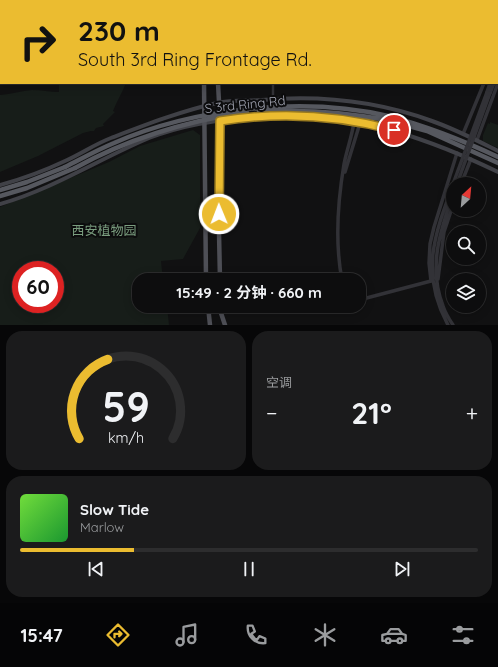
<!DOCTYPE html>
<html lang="zh">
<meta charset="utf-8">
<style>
:root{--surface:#0d0d0e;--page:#1b1b1c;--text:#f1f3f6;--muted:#9a9c9e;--line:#2d2d2e;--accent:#ebbc30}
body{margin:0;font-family:Quicksand,"Noto Sans SC",sans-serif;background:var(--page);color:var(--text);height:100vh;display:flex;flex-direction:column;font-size:15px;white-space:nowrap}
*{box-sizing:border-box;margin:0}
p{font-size:13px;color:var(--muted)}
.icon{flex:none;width:22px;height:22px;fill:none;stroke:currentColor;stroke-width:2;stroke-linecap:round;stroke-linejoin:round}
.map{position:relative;height:325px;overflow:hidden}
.panel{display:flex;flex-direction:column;gap:6px;padding:6px;background:#070708;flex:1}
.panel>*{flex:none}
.banner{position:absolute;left:0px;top:0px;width:498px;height:84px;box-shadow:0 2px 10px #0003,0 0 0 1px var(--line);background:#ebbc30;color:#111;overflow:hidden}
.needle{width:26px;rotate:26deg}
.buttons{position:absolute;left:446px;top:177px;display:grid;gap:8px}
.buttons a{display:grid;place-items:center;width:40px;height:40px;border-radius:50%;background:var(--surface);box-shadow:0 2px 10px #0003,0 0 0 1px var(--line);font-size:20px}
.speed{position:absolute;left:12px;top:261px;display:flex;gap:8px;font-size:20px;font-weight:700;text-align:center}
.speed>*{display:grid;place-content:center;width:52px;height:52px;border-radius:50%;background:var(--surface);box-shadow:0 2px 10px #0003,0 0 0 1px var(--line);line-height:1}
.speed .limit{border:6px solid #d22;background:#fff;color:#111}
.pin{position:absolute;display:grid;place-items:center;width:34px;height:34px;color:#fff;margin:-17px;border:2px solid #fff;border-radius:50%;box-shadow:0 1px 4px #0007}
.me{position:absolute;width:44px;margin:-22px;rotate:359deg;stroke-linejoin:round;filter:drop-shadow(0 0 3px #0008)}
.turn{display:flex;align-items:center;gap:14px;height:84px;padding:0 12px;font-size:18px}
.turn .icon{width:52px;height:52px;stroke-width:2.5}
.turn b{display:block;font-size:28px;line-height:34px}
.big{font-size:30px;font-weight:700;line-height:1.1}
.panel .tile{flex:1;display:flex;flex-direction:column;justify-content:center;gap:6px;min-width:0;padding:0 14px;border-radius:16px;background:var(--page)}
.panel .dial{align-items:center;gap:0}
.dial svg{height:104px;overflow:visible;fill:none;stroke:var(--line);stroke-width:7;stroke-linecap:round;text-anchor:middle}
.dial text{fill:var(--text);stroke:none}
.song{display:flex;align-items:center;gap:12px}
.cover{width:48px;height:48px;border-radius:6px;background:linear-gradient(135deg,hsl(100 70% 55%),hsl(130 70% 35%))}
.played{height:4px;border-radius:2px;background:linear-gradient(90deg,var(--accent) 25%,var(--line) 25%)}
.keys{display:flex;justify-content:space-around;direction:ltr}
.heat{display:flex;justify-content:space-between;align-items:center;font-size:22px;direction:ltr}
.panel .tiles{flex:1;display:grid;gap:6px;grid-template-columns:1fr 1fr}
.tile:last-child{grid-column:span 2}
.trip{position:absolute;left:132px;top:273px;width:234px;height:40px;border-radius:16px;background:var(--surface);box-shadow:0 2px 10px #0003,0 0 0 1px var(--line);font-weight:700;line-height:40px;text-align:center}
.menu{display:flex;height:64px;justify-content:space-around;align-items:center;background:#050506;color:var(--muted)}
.menu .icon{width:28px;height:28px}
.menu .selected{color:var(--accent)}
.menu b{font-size:18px;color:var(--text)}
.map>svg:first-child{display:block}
</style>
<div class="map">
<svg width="498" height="325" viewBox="0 0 498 325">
<rect width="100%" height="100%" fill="#111112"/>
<path fill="#171d19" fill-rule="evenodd" d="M59,83H126C122,93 117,101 113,111L115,112L103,124L104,126L96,128L94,131H91L83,133L38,156L0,172V95C11,94 22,91 32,90C41,90 50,92 59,92Z
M490,122L498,125V148L483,141V135L488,123L490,124Z
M193,130L200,135V228L183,259L161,261L163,280H139V306H167L169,325H0V207L109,162L140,146ZM21,270H55V304H21Z"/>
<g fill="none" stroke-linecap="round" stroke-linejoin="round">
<path stroke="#323237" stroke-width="2.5" d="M230,0V1
M273,83V99"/>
<path stroke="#323237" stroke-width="3.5" d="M55,0V1
M497,63L498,60
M497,73L498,71
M487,92L490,83
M490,93L494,83
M463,134L484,83
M477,140L498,83
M345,172L360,123
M461,184L471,159
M438,279L444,232L453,205
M342,280C335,244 338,200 344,164C347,149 352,136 354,122
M431,281L429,263L430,244L434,227L457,153
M359,300L431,281
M448,325C420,273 434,236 453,185
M453,325C449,319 445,312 443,306C428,268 440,231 453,194"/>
<path stroke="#404147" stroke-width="4" d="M0,185C22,179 44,171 65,161C81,154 95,144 111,138C145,125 181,111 217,103C232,100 248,101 262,100C320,95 377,101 432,121C455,129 476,140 498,151
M0,204C53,189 99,159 149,138C183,125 221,119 256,118C267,117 278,116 289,116C364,116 432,140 498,172"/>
<path stroke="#4e4f56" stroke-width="4.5" d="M196,0V1
M209,0V1
M204,83L206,280
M218,83L220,121L218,184L220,280
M208,306L210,325
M220,306L221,313L225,325"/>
<path stroke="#56585f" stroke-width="4.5" d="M388,116C426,126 462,140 498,157
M387,120L427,131L498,163
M0,190L27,182L65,167
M0,196L27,188L75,168"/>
<path stroke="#323237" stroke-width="3.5" d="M453,184L487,92
M457,184L490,93"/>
<path stroke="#56585f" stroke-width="4.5" d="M259,112C302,109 344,112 387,120
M65,167C81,159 97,150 114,143C193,108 303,96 388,116
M75,168C129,138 187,121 247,112"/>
</g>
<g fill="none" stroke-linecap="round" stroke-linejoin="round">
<defs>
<path id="route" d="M219,214L220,121C277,112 338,115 394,130"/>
</defs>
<use href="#route" stroke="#997a1f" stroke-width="10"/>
<use href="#route" stroke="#ebbc30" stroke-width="7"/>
</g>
<g text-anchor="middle" stroke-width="4" stroke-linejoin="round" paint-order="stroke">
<g font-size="13" fill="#a3a6b3" stroke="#0c0c0d">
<text transform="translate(245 104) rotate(-6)" y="5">S 3rd Ring Rd</text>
</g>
<g font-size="13" fill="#7a9d7f" stroke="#0c0c0d">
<text x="104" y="235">西安植物园</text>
</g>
</g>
</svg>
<div class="buttons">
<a><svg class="needle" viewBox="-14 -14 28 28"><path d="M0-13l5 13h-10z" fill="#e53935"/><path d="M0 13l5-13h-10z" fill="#9a9c9e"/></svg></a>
<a><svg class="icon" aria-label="search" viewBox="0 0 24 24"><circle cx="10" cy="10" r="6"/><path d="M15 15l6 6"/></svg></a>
<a><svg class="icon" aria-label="layers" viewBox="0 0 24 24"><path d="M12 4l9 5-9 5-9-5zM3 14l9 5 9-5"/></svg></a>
</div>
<div class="speed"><div class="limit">60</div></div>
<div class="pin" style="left:394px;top:130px;background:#d93025"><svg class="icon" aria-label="arrive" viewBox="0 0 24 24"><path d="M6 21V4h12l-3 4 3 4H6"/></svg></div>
<svg class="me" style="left:219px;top:214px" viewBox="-20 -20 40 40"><circle r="17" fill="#ebbc30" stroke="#fff" stroke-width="3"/><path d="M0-11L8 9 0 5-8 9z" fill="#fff"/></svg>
<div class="trip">15:49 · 2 分钟 · 660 m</div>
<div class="banner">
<div class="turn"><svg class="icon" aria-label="right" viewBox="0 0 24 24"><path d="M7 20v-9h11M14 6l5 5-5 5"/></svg><div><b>230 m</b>South 3rd Ring Frontage Rd.</div></div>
</div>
</div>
<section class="panel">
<div class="tiles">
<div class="tile dial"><svg viewBox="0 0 100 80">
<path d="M14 69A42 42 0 1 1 86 69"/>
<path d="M14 69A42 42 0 0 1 36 8" stroke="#ebbc30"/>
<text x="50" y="56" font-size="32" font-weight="700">59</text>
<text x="50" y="72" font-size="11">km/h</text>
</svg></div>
<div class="tile"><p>空调</p>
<div class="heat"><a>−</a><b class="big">21°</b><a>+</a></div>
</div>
<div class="tile">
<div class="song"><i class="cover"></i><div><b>Slow Tide</b><p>Marlow</p></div></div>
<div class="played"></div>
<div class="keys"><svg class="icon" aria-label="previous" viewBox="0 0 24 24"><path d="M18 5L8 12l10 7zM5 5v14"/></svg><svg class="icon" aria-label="pause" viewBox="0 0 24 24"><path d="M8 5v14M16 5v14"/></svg><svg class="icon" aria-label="next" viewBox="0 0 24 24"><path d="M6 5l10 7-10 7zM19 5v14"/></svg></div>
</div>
</div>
</section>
<nav class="menu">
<b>15:47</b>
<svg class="icon selected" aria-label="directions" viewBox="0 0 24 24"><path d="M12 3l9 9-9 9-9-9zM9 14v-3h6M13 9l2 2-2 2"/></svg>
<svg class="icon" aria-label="music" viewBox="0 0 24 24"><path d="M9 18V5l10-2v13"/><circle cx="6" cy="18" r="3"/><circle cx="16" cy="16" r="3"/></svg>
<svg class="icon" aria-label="phone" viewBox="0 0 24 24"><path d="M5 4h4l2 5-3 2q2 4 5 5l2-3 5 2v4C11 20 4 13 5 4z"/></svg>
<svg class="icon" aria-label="climate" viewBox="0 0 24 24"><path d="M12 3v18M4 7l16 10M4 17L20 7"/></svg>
<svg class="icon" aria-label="car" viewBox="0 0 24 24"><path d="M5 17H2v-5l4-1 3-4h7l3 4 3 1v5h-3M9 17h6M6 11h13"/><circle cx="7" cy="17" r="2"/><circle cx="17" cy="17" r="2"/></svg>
<svg class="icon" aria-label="filters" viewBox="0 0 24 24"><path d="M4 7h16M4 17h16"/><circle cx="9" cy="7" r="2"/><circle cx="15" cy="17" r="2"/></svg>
</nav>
